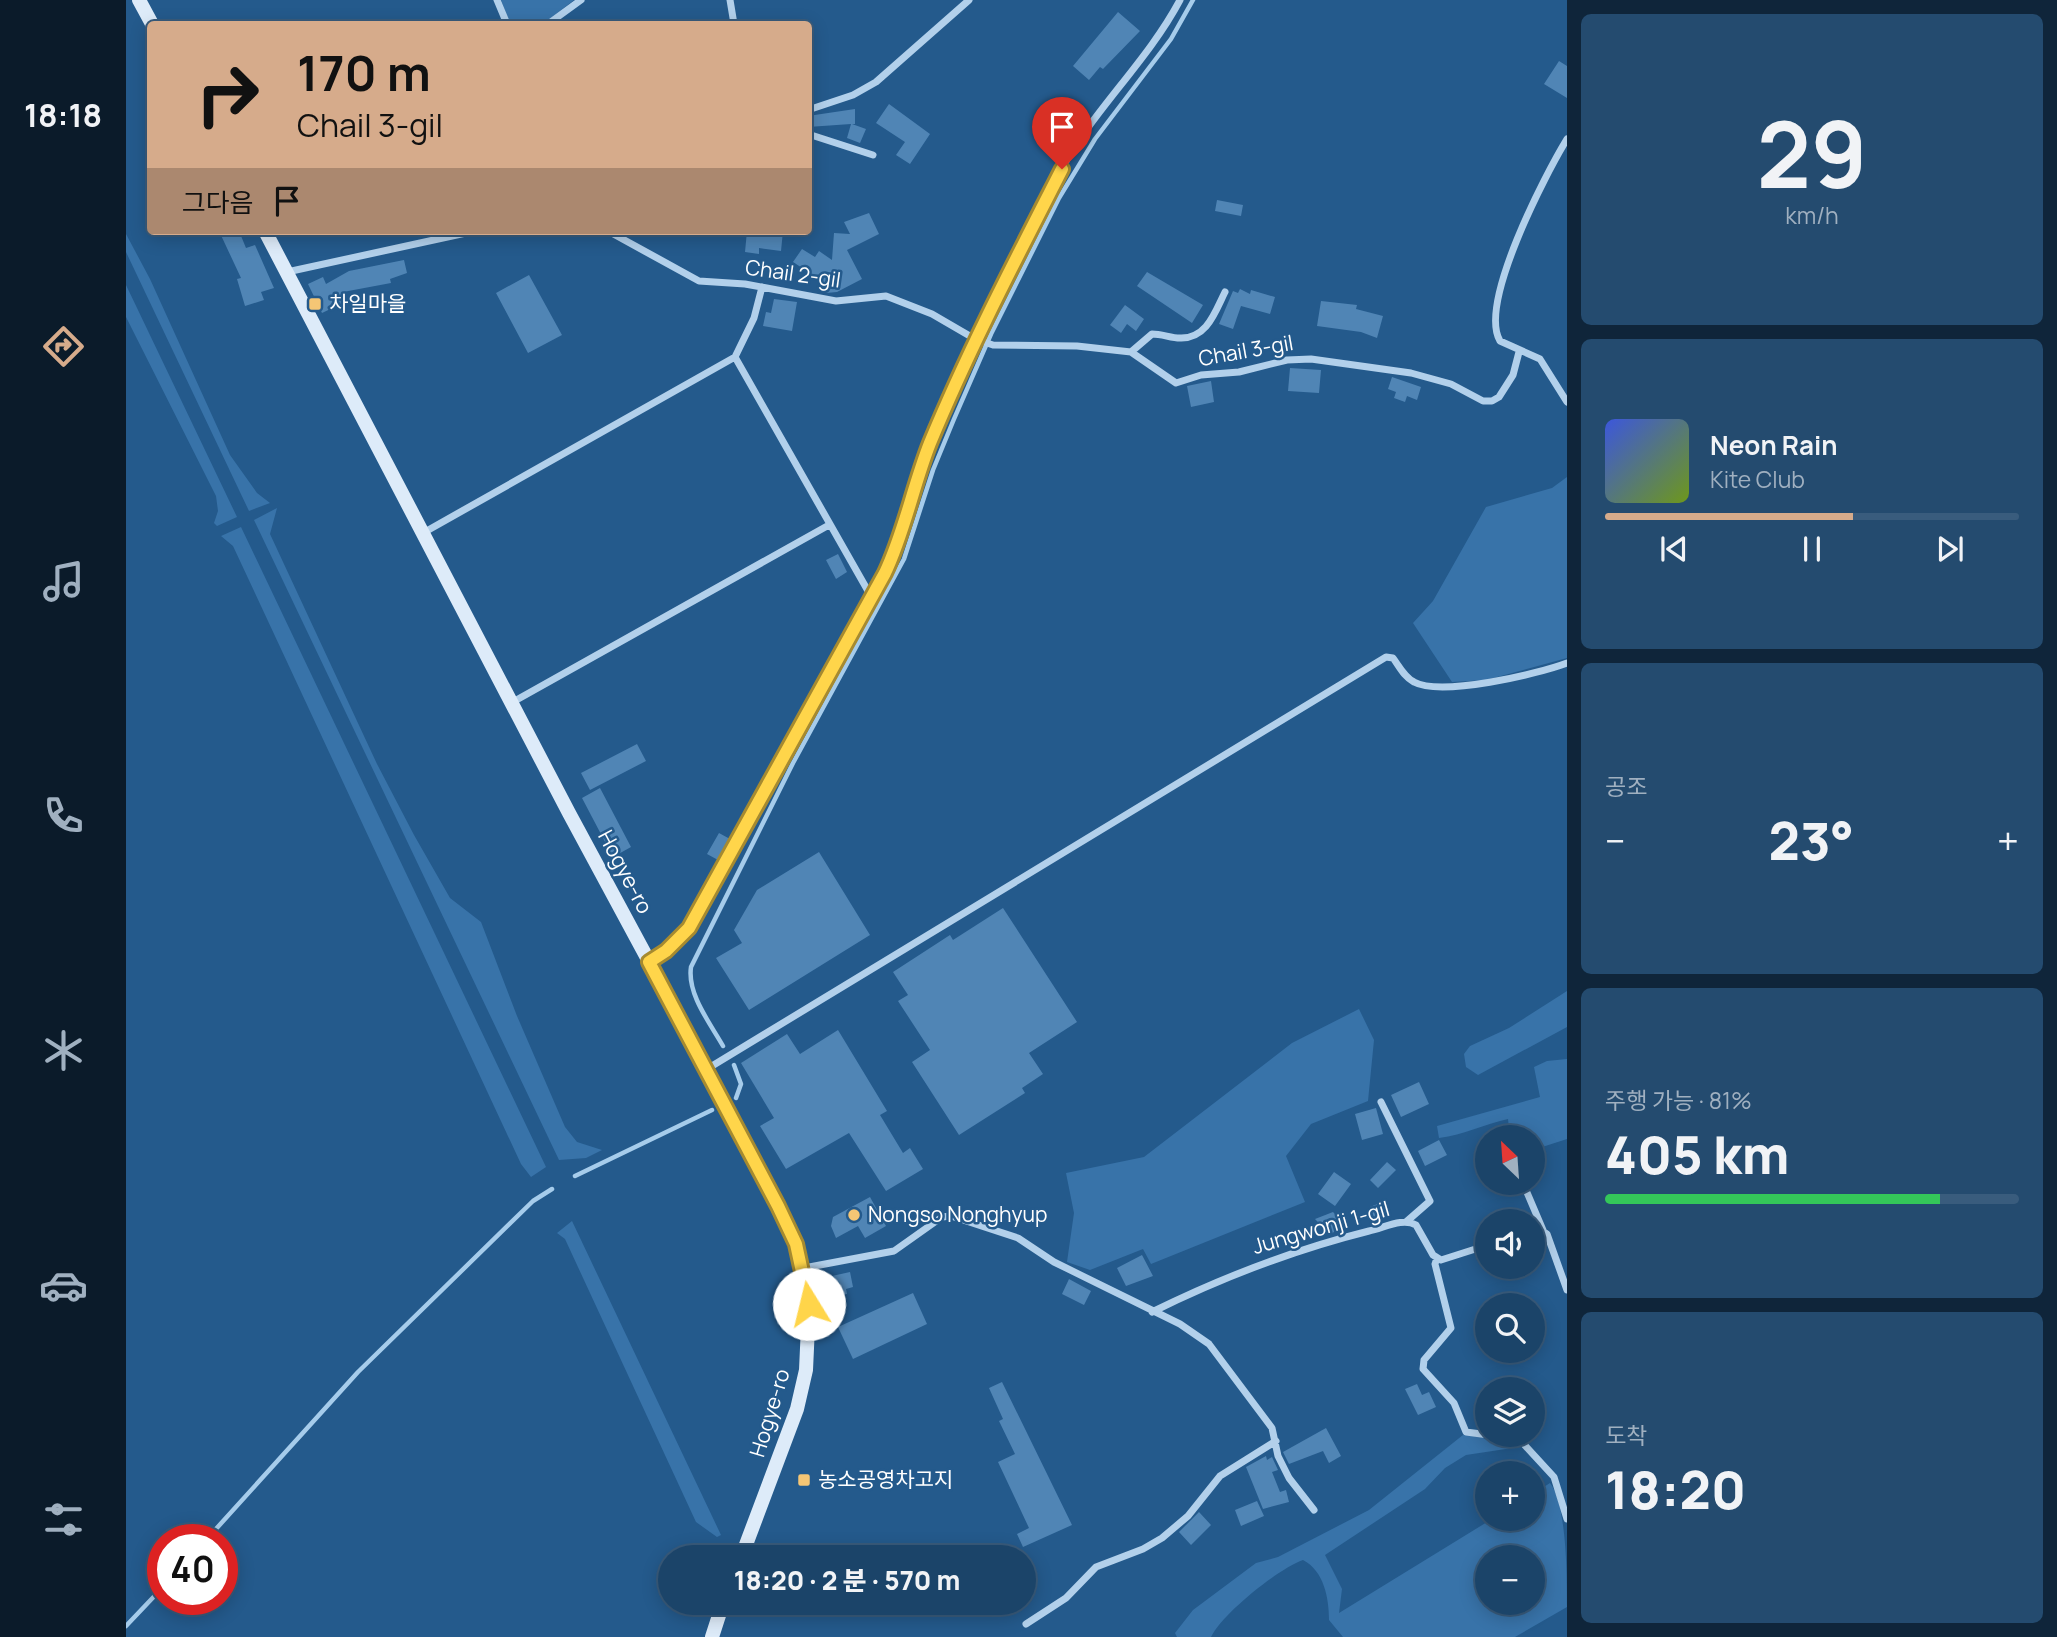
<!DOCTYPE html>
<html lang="ko">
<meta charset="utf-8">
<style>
:root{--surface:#1b4469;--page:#244b6f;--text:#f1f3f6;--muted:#a0b0c0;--line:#395c7d;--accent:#d6ab8b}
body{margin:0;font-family:Manrope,"Noto Sans KR",sans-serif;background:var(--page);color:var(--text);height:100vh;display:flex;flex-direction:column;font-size:26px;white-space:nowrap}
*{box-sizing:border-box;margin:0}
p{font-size:23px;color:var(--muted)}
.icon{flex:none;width:38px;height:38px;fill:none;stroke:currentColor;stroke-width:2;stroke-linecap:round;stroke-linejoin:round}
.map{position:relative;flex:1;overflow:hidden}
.panel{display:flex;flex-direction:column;gap:14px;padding:14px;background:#0f253a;width:490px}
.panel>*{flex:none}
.hud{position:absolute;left:21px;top:21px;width:665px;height:214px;border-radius:7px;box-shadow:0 4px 18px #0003,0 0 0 2px var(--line);background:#d6ab8b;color:#111;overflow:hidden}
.needle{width:46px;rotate:335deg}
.controls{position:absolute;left:1349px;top:1125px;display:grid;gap:14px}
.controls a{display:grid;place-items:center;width:70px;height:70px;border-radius:50%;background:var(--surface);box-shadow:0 4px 18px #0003,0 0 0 2px var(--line);font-size:35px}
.speed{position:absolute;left:21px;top:1524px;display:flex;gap:14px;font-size:35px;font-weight:700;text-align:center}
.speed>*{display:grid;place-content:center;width:91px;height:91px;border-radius:50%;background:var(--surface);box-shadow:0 4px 18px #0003,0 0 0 2px var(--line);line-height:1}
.speed .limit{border:10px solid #d22;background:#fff;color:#111}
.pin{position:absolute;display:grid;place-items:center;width:60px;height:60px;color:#fff;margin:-72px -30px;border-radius:50% 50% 50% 0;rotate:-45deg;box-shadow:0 0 7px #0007}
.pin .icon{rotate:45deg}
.me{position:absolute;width:77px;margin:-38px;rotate:351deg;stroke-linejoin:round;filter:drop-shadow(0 0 5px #0008)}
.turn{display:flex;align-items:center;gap:24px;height:147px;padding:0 35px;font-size:32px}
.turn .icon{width:91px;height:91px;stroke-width:2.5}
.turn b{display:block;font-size:49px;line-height:60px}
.then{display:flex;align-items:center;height:66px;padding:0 35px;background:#0003;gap:14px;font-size:26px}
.big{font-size:52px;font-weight:800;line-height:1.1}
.panel .widget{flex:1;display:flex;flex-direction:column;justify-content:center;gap:10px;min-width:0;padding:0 24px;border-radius:10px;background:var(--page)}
.panel .dial{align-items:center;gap:0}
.dial b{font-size:91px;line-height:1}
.song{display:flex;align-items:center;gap:21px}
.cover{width:84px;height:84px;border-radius:10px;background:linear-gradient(135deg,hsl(230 70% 55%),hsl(80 70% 35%))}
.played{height:7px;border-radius:4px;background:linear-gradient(90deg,var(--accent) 60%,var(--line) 60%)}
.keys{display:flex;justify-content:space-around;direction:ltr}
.heat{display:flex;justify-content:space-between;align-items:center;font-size:38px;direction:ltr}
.charge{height:10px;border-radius:5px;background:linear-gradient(90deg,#34c759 81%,var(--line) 0)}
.trip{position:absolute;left:532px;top:1545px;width:378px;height:70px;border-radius:35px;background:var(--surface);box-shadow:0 4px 18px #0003,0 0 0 2px var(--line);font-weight:800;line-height:70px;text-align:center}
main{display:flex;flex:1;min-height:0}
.tab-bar{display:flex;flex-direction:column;width:126px;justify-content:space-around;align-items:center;background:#0b1b2a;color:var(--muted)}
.tab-bar .icon{width:49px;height:49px}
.tab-bar .selected{color:var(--accent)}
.tab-bar b{font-size:32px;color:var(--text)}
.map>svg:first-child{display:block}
</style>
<main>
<nav class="tab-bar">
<b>18:18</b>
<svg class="icon selected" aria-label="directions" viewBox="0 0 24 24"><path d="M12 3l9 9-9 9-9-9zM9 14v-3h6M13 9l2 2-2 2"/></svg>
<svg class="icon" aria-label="music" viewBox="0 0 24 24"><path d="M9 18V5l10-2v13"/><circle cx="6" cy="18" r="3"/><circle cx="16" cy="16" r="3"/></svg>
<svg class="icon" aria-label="phone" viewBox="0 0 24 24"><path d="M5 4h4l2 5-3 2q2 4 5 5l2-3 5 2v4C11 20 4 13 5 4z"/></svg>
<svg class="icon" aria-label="climate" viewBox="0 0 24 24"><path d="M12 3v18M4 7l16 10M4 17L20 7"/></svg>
<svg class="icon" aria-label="car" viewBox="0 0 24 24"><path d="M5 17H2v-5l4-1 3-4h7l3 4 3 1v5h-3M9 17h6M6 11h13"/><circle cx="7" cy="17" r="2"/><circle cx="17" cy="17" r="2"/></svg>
<svg class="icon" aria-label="filters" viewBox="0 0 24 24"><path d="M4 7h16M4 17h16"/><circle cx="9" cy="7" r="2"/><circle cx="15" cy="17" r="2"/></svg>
</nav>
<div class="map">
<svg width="1441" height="1637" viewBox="0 0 1441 1637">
<rect width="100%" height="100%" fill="#245a8c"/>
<path fill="#3873a9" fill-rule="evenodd" d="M375,0H448L417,24H384Z
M0,234L24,279L104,455L131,493L144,503L123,511L0,252Z
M0,285L111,517L91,526L88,523L92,511L90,496L0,317Z
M1441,477V658L1360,680L1326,682L1287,623L1307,601L1360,507L1426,488Z
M151,508L144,534L251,764L288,835L324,898L355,922L391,1016L439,1127L451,1142L476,1150L460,1158L433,1160L128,520Z
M115,527L420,1167L405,1177L395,1164L107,546L95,536Z
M1441,991V1027L1352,1075L1340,1067L1338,1054L1344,1046L1383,1028Z
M1233,1009L1248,1040L1242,1101L1185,1124L1160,1156L1179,1202L1025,1264L1017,1249L964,1270L941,1262L948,1213L940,1173L1018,1157L1166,1043Z
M1441,1059V1139L1407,1150V1138L1384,1137L1382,1119C1358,1124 1338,1135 1313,1138L1311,1126L1414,1097L1408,1067L1421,1061Z
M446,1221L595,1535L591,1537L570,1522L439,1239L431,1233Z
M1337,1435L1387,1440L1393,1447L1340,1455L1319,1468L1299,1489L1199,1555L1216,1589L1213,1613L1366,1519H1407V1494L1424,1483C1441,1505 1441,1577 1441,1607L1389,1637H1217L1203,1620C1203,1598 1198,1571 1177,1560C1152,1569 1097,1613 1085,1637H1051L1049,1633L1067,1610L1130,1563L1152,1557L1243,1510ZM1362,1558H1407V1603H1362Z"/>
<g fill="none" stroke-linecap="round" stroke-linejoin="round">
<path stroke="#a6cceb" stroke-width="4.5" d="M597,1046C584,1023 561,994 565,967L667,763L778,559L807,470L828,419L865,334L933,198L969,139L1045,39L1067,0
M608,1065L615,1084L610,1098
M449,1176L586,1110
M80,1540L232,1372L407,1201L426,1189
M0,1626L37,1587"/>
</g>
<path fill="#5085b5" d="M992,12L1014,31L977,69L974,67L963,80L947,66Z
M1433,61L1441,66V98L1418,84Z
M763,104L804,134L784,164L770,155L779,142L750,123Z
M729,109V124H726L740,129L734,143L721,138L725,124L682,127V116Z
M1091,200L1117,205L1115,216L1089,211Z
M743,213L753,234L721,250L736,279L711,292L700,293L693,279L667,262L676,249L689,257L693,251L706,260L708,233L724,234L718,222Z
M93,231H113L120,248L129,245L148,288L135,292L138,300L119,306L111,279L115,278Z
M621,231H657L655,251L633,248V254L619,252Z
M278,260L281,273L264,279L265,283L217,292L221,301L196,313L182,284L197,277L200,284L223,271Z
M1021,272L1077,305L1066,323L1011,286Z
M403,275L436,335L402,353L370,293Z
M1114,289L1124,294L1125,290L1149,297L1144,314L1115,306L1107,329L1093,324L1107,291L1112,293Z
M648,299L671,302L666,331L637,326L640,312L645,313Z
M1195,301L1231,305L1230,309L1257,316L1251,338L1235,332L1191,326Z
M999,305L1018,319L1010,331L1001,324L995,333L984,325Z
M1164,368L1195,370L1193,393L1162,391Z
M1266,377L1295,387L1291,400L1281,396L1279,402L1268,398L1270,392L1262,389Z
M1085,381L1088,402L1065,407L1061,386Z
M712,554L721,572L710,579L700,560Z
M511,744L520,761L464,790L455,773Z
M474,788L505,847L487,857L456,798Z
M593,833L604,839L592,860L581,854Z
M693,852L744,935L623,1010L590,958L616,943L608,930L631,890Z
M877,908L951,1022L903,1053L917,1074L896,1088L899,1093L833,1135L786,1062L804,1050L772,1001L782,995L767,972L824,935L827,940Z
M712,1030L761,1111L754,1115L777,1153L784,1148L797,1169L760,1191L723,1133L660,1169L634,1126L648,1118L615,1063L661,1034L674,1054Z
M1293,1082L1303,1104L1275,1117L1265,1095Z
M1250,1108L1257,1134L1236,1140L1229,1114Z
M1313,1140L1321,1155L1299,1166L1292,1151Z
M1261,1162L1270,1170L1252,1188L1244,1180Z
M1208,1172L1225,1184L1209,1206L1192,1194Z
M744,1197L760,1226L739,1238L732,1226L710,1238L705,1226L707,1217Z
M1259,1201L1265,1216L1250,1222L1244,1207Z
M1207,1212L1218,1224L1204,1235L1189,1219Z
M1016,1255L1027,1276L1000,1286L991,1268Z
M724,1272L727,1287L720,1289L721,1294L701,1298L697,1278Z
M943,1279L965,1291L958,1305L936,1294Z
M787,1293L801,1324L727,1359L712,1327Z
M876,1382L946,1525L897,1547L891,1534L903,1528L872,1462L889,1454L873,1421L877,1419L863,1388Z
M1291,1384L1296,1395L1303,1392L1310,1407L1292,1415L1279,1389Z
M1200,1428L1215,1456L1203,1463L1197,1451L1163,1464L1157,1452Z
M1140,1456L1141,1460L1146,1457L1152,1470L1146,1472L1154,1492L1160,1490L1163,1502L1137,1509L1120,1467Z
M1131,1501L1138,1516L1115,1526L1109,1510Z
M1073,1512L1085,1525L1065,1545L1053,1532Z"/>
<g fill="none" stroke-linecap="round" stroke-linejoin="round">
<path stroke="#b2d0eb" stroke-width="7" d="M371,0L381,24
M604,0L608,24
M422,24L455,0
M682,110L727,95L750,82L843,0
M682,134L747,155
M1441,139C1419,175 1352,304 1374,341L1414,359L1441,402
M482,231L573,281L619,284L710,301L760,296L806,314L849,339L867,345L951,346L1005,352L1050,383L1075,375L1113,372L1161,360L1185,359L1285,373L1325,384L1357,401H1366L1373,397L1387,375L1393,352
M161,272L349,231
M1005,352L1026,334C1036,334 1045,338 1054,338C1081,339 1089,312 1099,292
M609,357L746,598
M297,533L609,357L628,318L636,287
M385,703L703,525
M523,962L540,951L563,928L759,573C779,531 787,486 804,443C842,352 888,256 935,170C968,109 1021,62 1054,0
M581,1069L1260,657L1267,658C1273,666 1278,677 1288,682C1315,697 1412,674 1441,663
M1255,1102L1304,1201L1280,1222
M1397,1183L1417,1230
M1407,1231L1414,1229L1421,1234L1441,1290
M1311,1258L1309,1264L1325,1328L1298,1360L1297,1369L1328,1403L1340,1432L1393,1439L1428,1477L1441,1519
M678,1268L768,1251L816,1217L825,1216L892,1238L928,1262L1054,1324L1083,1344L1146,1428L1152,1456L1163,1478L1188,1510
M1026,1312C1097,1277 1167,1250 1243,1231C1258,1228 1277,1217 1290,1225L1307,1255L1315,1260L1362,1245
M900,1624L940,1598L970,1567L1017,1549L1036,1538L1062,1516L1094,1476L1150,1441"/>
<path stroke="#ddebf9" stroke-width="14" d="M13,0L26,24
M139,231L443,813L581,1069L670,1244L683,1304L680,1370L671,1409L615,1558
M586,1637L597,1603"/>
</g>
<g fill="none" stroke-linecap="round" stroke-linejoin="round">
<defs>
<path id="route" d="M683,1304L670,1244L652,1206L523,962L540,951L563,928L759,573C779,531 787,486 804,443C843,349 890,259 936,169"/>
</defs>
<use href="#route" stroke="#a68a30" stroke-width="18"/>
<use href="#route" stroke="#ffd54a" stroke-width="12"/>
</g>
<g fill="#f5c675" stroke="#245a8c" stroke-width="2.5">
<rect x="182" y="297" width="14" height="14" rx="3.5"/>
<circle cx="728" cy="1215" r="7"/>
<rect x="671" y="1473" width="14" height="14" rx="3.5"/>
</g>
<g text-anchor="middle" stroke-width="5" stroke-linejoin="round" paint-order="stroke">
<g font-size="21" fill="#fff" stroke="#245a8c">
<text transform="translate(667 274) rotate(8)" y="7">Chail 2-gil</text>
<text transform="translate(1120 351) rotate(-10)" y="7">Chail 3-gil</text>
<text transform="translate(499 872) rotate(62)" y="7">Hogye-ro</text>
<text transform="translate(1195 1228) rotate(-16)" y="7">Jungwonji 1-gil</text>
<text transform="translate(644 1413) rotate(-73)" y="7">Hogye-ro</text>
</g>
<g font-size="21" fill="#fff" stroke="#245a8c" text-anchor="start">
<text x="203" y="311">차일마을</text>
<text x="742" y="1222">Nongso Nonghyup</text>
<text x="692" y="1487">농소공영차고지</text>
</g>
</g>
</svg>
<div class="controls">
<a><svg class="needle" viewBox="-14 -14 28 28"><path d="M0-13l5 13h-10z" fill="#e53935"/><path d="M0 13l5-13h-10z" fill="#a0b0c0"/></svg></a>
<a><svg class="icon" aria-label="sound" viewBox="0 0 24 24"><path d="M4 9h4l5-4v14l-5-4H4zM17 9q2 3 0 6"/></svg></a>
<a><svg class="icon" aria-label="search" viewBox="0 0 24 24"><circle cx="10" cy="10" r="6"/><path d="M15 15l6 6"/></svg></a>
<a><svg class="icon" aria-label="layers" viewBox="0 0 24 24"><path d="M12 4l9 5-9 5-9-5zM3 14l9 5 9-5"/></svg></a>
<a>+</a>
<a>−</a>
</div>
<div class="speed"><div class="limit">40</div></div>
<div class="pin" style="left:936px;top:169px;background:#d93025"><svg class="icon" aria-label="arrive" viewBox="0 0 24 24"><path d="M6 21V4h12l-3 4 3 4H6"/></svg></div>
<svg class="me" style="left:683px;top:1304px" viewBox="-20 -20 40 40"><circle r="19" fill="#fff"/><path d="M0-13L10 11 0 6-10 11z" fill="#ffd54a"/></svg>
<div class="trip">18:20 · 2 분 · 570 m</div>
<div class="hud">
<div class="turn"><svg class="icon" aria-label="right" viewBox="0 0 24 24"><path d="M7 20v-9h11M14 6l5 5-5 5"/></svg><div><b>170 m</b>Chail 3-gil</div></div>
<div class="then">그다음<svg class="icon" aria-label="arrive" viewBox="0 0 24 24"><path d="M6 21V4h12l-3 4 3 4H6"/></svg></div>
</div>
</div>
<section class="panel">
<div class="widget dial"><b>29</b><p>km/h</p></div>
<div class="widget">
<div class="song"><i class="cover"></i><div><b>Neon Rain</b><p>Kite Club</p></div></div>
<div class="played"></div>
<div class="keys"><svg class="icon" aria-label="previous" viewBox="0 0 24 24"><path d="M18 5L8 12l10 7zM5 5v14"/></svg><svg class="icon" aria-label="pause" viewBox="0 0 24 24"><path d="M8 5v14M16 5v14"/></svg><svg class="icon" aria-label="next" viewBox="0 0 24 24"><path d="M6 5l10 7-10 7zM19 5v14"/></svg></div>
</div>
<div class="widget"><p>공조</p>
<div class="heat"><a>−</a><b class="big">23°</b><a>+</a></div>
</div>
<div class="widget"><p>주행 가능 · 81%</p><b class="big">405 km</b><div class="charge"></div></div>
<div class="widget"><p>도착</p><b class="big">18:20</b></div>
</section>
</main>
